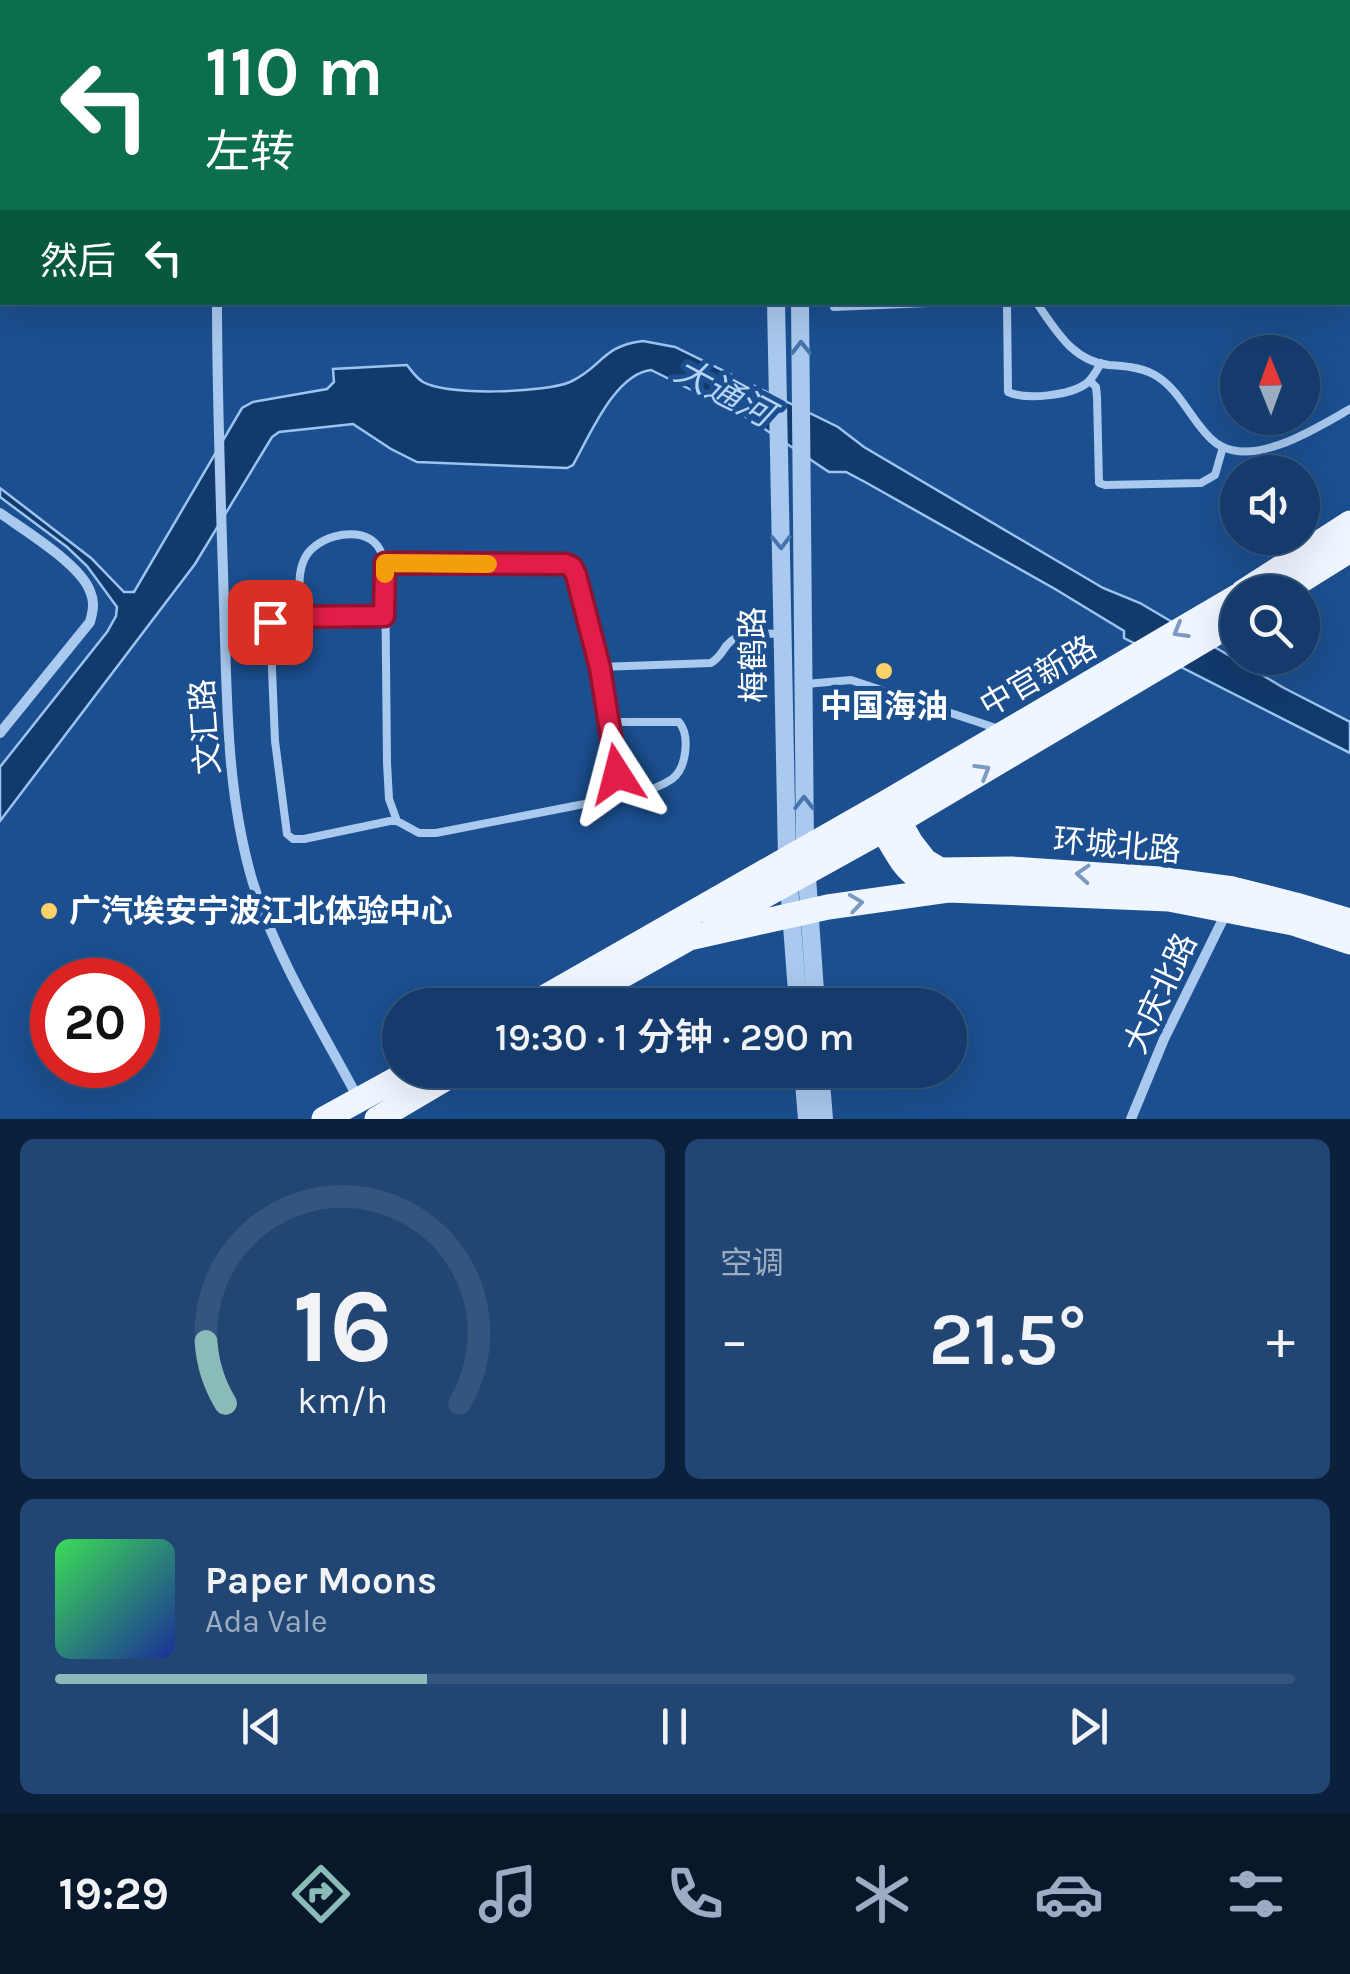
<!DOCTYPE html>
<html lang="zh">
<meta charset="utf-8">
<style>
:root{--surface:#143b6b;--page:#214673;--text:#f1f3f6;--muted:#9dadc1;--line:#33557e;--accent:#8bbbb9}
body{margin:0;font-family:Karla,"Noto Sans SC",sans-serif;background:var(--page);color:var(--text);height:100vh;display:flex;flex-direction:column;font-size:38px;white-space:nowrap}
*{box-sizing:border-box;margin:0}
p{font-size:32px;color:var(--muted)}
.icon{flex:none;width:55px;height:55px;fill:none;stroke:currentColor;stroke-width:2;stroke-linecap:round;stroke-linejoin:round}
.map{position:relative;height:1119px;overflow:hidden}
.sheet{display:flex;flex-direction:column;gap:20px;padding:20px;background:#0b203b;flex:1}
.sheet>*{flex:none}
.banner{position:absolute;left:0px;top:0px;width:1350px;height:305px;box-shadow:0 10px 40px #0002,0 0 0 2px var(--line);background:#0b6e4f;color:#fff;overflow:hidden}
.needle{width:65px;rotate:359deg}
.buttons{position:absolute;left:1220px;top:335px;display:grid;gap:20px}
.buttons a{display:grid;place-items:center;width:100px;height:100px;border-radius:50%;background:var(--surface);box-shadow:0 10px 40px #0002,0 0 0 2px var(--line);font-size:50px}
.speed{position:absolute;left:30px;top:958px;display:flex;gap:20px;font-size:50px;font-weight:700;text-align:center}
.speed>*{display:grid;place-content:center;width:130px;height:130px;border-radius:50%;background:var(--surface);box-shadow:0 10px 40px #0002,0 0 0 2px var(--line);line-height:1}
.speed .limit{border:15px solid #d22;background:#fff;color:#111}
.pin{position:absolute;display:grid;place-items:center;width:85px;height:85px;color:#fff;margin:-42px;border-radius:20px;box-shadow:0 5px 15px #0006}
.me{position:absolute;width:110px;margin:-55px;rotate:351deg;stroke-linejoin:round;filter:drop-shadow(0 0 8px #0008)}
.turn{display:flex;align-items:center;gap:35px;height:210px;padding:0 40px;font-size:45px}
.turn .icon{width:130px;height:130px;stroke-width:2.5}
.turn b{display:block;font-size:70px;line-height:85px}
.then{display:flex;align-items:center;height:95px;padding:0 40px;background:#0003;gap:20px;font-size:38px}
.big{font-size:75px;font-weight:600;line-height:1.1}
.sheet .widget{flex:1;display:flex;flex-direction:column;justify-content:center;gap:15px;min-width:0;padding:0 35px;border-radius:15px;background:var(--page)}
.sheet .dial{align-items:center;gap:0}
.dial svg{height:260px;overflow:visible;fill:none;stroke:var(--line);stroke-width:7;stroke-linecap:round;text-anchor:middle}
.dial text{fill:var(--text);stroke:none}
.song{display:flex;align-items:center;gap:30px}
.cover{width:120px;height:120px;border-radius:15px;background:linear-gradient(135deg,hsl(130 70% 55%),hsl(230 70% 35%))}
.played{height:10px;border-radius:5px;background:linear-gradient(90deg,var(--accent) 30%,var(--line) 30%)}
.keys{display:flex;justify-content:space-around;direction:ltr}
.heat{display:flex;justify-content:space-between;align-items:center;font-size:55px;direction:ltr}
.sheet .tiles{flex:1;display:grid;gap:20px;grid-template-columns:1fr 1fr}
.widget:last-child{grid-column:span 2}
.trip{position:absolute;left:382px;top:988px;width:585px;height:100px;border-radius:50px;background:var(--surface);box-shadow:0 10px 40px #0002,0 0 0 2px var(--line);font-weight:600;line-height:100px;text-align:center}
.dock{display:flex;height:160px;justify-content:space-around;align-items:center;background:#08182b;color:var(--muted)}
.dock .icon{width:70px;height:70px}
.dock .selected{color:var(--accent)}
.dock b{font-size:45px;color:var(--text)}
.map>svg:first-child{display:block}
</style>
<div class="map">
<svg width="1350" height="1119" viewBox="0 0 1350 1119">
<rect width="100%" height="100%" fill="#1b4f8f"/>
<path fill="#123a6d" stroke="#9cc4f0" stroke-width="2.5" d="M643,341L675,347L838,427L864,447L1103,588L1140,603L1284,688L1350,722V753L1124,638V631L1055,589L865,482L846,472H829L748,418L651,370C615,374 590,435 573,465L567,468L417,462L391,449L353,424L279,432L272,437L195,564L0,821V767L107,632L116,616L117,607L87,566L67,547L0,497V488L91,558L124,592H134L242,408L253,402L327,389L334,382L333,369L407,365C412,371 416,378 423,382C448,396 544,393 570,382C603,367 601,346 643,341Z"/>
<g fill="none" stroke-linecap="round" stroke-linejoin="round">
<path stroke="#a9c9ee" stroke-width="8" d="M971,0L972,2
M1252,0V2
M1348,70H1350
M1348,141H1350
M1348,262H1350
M1007,302L1008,392C1026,400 1070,396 1087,383C1093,378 1097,370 1101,363
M1036,302C1056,330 1072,361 1109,365C1124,366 1139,367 1153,374C1174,385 1185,407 1199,425C1205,433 1212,442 1221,446C1258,466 1318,427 1350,409
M834,307L952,302
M1090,381L1096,387L1097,397L1099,483L1105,485L1201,483L1215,475L1223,447
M385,563L566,564L572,567L577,575L600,667L621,796
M384,616L276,617L270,622L275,741L287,834L293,839H304L390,821H397L419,833H436C482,824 528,815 574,806C603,800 647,796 672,779C687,768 690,735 679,722H608
M301,617C301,599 296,577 304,560C313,538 354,525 374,542C380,547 383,556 385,563L387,763L389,799L397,821
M600,667L711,663C720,657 721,653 727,645C740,630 765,634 782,634
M806,684L851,680L999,729"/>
<path stroke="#a9c9ee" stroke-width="10" d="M205,0V2
M217,302C217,403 221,504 224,605C227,698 226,793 253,883C277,959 322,1030 359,1100
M0,513C24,530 80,564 90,591C95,602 93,611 90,622L0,733
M1131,1119L1164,1039L1228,909"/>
<path stroke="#a9c9ee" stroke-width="18" d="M768,0V2
M791,0V2
M776,302L787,859L798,1005
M800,302L805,849L816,1005
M803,1070L807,1119
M820,1070L824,1119"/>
<path stroke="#f0f6ff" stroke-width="25" d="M1243,592L1350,523
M1283,592L1350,550
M892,809L911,843L925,861L940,870L1012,869L1159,879L1233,889L1296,905L1350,921
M884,832C907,868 905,875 947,890
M715,923L899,821L1238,620
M531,1005L887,802L1238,596
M570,1005L689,938L828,907L948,890L1169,899L1293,923L1350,942
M324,1119L413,1070
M377,1119L460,1070"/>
</g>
<defs><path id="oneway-chevron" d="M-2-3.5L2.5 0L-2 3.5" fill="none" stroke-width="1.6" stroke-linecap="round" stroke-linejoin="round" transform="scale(2.5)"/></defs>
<g stroke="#4674ac">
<use href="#oneway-chevron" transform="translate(801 348) rotate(-90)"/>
<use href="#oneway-chevron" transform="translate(781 542) rotate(89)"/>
<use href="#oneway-chevron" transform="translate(804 803) rotate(-90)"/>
</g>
<g stroke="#7b9ac1">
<use href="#oneway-chevron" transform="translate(1180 631) rotate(150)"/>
<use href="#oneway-chevron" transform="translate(983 771) rotate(-31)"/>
<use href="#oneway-chevron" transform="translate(1083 874) rotate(-176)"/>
<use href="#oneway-chevron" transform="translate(856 903) rotate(-8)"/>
</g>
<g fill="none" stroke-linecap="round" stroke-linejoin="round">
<defs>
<path id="route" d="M270,622L276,617L384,616L385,563L566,564L572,567L576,575L600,668L617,774"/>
</defs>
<use href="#route" stroke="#92132f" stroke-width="25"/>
<use href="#route" stroke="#e11d48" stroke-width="18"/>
<path stroke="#f59e0b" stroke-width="18" d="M385,574V563L488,564"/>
</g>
<g fill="#ffd166" stroke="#1b4f8f" stroke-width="4">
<circle cx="884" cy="671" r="10"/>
<circle cx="49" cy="911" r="10"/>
</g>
<g text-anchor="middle" stroke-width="10" stroke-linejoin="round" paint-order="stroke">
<g font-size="32" fill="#fff" stroke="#1b4f8f">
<text transform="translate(753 655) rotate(-91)" y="11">梅鹤路</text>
<text transform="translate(1038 676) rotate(-30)" y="11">中官新路</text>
<text transform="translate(205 727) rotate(-94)" y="11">文汇路</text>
<text transform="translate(1117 845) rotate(5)" y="11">环城北路</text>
<text transform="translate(1160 993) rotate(-65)" y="11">大庆北路</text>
</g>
<g font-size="32" font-weight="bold" fill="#fff" stroke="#1b4f8f">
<text x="884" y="717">中国海油</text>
<text x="69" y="922" text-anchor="start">广汽埃安宁波江北体验中心</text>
</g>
<g font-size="35" font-style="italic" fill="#b5d3f5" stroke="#1b4f8f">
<text transform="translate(724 392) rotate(28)" y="12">大通河</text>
</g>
</g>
</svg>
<div class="buttons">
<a><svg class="needle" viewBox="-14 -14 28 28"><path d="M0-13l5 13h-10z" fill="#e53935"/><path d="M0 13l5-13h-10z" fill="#9dadc1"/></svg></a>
<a><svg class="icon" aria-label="sound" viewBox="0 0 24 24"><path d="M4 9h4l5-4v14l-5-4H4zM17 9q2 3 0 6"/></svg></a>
<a><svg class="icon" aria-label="search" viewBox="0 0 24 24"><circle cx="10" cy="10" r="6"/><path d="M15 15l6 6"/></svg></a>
</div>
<div class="speed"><div class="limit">20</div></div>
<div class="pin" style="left:270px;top:622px;background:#d93025"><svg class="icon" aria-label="arrive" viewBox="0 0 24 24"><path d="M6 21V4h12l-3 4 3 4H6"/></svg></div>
<svg class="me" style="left:617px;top:774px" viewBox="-20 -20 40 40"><path d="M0-17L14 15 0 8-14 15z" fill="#e11d48" stroke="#fff" stroke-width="4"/></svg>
<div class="trip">19:30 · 1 分钟 · 290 m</div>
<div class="banner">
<div class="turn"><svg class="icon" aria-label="left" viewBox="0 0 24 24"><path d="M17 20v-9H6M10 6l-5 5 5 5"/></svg><div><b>110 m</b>左转</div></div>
<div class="then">然后<svg class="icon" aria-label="left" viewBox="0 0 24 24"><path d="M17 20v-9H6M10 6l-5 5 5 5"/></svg></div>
</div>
</div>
<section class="sheet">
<div class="tiles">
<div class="widget dial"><svg viewBox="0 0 100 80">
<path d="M14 69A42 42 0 1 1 86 69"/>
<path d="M14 69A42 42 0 0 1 8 50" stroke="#8bbbb9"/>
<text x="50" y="56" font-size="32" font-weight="700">16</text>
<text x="50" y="72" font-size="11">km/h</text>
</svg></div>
<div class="widget"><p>空调</p>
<div class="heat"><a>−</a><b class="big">21.5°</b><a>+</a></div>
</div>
<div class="widget">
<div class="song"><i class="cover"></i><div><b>Paper Moons</b><p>Ada Vale</p></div></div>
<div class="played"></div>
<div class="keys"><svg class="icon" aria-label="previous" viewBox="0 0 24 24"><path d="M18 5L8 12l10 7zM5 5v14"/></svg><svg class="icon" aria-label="pause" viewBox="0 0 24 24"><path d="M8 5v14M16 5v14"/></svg><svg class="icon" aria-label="next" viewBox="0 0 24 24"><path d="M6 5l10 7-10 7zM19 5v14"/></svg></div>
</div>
</div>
</section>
<nav class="dock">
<b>19:29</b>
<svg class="icon selected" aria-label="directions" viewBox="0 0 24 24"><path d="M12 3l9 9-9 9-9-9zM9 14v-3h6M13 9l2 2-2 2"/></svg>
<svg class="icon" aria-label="music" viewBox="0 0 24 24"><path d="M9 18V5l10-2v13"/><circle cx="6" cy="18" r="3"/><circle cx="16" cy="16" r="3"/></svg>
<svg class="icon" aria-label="phone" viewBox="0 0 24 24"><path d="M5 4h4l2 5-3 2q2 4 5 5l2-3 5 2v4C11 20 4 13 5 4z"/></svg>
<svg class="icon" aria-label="climate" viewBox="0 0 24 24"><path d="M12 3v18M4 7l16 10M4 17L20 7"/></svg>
<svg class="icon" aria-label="car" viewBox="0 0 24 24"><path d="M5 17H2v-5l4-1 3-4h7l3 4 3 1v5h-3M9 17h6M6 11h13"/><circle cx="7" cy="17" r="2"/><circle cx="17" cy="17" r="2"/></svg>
<svg class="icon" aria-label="filters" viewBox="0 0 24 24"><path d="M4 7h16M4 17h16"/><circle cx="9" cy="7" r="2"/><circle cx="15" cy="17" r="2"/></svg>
</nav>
